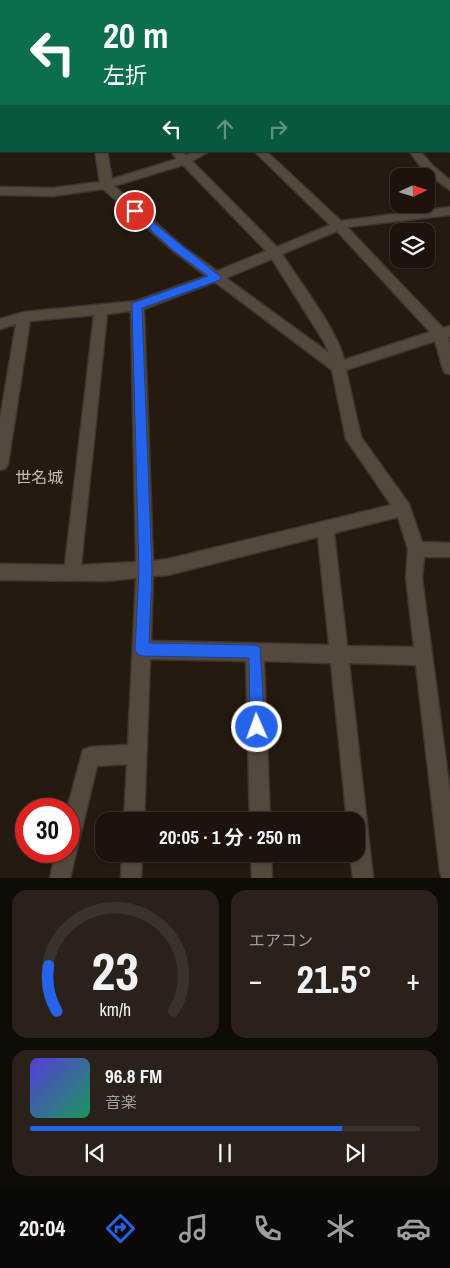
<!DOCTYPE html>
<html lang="ja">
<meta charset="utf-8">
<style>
:root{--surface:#1c140c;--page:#29211a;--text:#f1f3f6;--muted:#a09e9d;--line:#3a332d;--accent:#2563eb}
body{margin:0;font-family:"Archivo Narrow","Noto Sans JP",sans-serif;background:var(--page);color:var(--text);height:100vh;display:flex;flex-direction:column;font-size:19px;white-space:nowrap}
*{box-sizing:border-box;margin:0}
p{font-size:16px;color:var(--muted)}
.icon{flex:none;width:28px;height:28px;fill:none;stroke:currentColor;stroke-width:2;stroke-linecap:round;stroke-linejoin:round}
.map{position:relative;height:878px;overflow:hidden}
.drawer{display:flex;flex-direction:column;gap:12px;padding:12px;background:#0f0b07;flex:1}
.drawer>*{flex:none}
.hud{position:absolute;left:0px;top:0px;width:450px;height:152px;box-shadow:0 1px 4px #0004,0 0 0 1px var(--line);background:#0b6e4f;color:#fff;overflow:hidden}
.needle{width:32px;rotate:86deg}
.fabs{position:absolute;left:390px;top:168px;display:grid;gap:10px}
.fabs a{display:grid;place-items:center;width:45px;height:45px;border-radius:10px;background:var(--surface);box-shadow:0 1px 4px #0004,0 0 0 1px var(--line);font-size:25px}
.speed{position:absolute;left:15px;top:798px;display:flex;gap:10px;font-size:25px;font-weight:700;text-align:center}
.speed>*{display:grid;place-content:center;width:65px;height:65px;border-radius:50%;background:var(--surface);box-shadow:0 1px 4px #0004,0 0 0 1px var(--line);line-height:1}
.speed .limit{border:8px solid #d22;background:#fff;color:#111}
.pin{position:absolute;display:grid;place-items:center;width:42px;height:42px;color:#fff;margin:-21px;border:2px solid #fff;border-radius:50%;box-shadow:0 1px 5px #0007}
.me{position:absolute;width:55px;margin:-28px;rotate:358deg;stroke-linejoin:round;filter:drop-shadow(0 0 4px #0008)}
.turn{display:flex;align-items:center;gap:18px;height:105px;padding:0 20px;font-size:22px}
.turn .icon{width:65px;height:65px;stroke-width:2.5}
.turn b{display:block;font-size:35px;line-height:42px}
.lanes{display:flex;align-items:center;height:48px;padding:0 20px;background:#0003;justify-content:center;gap:25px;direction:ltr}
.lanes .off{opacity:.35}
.big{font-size:38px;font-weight:700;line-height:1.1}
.drawer .card{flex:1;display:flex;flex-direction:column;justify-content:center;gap:8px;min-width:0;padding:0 18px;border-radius:15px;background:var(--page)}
.drawer .dial{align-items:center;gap:0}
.dial svg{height:130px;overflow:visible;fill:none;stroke:var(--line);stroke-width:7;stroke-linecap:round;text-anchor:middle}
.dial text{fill:var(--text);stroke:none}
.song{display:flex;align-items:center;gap:15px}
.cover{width:60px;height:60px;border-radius:8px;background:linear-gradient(135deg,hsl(250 70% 55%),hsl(150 70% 35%))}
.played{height:5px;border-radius:2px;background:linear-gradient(90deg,var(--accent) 80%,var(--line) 80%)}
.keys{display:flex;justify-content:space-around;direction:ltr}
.heat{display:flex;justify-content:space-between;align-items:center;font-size:28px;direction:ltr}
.drawer .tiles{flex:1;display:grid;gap:12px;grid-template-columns:1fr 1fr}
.card:last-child{grid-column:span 2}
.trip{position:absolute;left:95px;top:812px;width:270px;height:50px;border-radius:15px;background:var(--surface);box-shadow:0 1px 4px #0004,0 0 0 1px var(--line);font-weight:700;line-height:50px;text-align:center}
.menu{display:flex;height:80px;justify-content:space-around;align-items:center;background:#0b0805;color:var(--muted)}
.menu .icon{width:35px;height:35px}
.menu .selected{color:var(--accent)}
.menu b{font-size:22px;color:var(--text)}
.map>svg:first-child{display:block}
</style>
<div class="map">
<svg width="450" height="878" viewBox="0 0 450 878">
<rect width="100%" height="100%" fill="#251a10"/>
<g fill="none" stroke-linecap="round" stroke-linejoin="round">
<defs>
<path id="minor" d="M48,0H58V1H49Z
M146,0H156V1H147Z
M209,0H219V1H210Z
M270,0H280V1H271Z
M367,0H377L378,1H368Z
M449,10H450V16H449Z
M0,98H1V104H0Z
M449,110H450V118H449Z
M95,151H107L112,179L177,159L171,151H183L186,155L195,151H210L192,161L277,247L330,225L254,151H266L341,221L450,207V215L347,227L443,328L450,326V336L448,337L450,345V374L445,373L443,369L435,341L346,370L361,437L409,504L422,542L450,543V557H424L422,578L450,792V878H442L440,872L416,665L349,663L373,878H353L350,854H356V821H347L331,663L264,661L270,821H250L246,661L150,659L144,821H124L127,764L97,766L70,878H50L56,851H69L67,809L83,750L90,747L128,745L136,578L106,581L0,580V564L65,565L94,315L30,321L8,464L5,469L0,470V419L16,324L0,329V319L24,312L136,301L206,276L173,251L103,189L53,196L0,195V187L53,188L100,182ZM183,165L266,251L217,271L181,245L114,186ZM337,231L430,332L344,360C338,331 299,281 282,254ZM272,259L324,342L329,353L226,278ZM215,282L332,370L346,439L391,505L168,559L153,561L144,309ZM131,311L136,562L81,565L107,314ZM398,517L408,549L406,578L414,647L347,646L334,533ZM318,537L329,645L151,641L153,576L168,575Z
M409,151H420L433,166L450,180V190L425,172Z
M122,854H142L141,878H121Z
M251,854H271L272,878H252Z"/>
</defs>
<use href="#minor" stroke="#3d3531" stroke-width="3"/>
<use href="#minor" fill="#55493d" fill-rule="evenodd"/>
</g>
<path fill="#2563eb" stroke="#184099" d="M135,208L221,277L220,280L142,308L152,571L149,643L255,645L260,647L265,727L262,732L257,734L252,732L250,727L249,658L142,656L137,654L135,650L139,571L132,306L133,303L208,276L174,251L132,213L131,211Z"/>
<g text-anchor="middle" stroke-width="5" stroke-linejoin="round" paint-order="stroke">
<g font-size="16" fill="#cbbcaf" stroke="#251a10">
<text x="39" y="483">世名城</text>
</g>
</g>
</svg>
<div class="fabs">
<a><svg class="needle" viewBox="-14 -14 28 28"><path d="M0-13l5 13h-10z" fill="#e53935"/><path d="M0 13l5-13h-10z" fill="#a09e9d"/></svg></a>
<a><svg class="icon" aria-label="layers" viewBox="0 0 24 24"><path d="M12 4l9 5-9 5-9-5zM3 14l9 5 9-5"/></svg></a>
</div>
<div class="speed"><div class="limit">30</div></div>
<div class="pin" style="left:135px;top:211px;background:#d93025"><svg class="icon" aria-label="arrive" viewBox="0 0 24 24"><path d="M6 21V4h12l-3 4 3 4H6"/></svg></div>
<svg class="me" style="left:257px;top:727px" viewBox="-20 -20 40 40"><circle r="17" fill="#2563eb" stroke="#fff" stroke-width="3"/><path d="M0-11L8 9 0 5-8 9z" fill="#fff"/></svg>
<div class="trip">20:05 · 1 分 · 250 m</div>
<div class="hud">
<div class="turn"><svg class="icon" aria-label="left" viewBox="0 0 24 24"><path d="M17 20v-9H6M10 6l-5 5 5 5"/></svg><div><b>20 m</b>左折</div></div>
<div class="lanes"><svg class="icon" aria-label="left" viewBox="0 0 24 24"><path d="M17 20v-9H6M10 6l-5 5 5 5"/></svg><svg class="icon off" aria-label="ahead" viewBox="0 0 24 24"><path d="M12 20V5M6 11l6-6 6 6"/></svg><svg class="icon off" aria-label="right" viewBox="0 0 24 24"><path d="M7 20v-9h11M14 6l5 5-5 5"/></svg></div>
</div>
</div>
<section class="drawer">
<div class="tiles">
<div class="card dial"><svg viewBox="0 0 100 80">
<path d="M14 69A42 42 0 1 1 86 69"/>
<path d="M14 69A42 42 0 0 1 9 41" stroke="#2563eb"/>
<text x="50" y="56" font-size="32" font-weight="700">23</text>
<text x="50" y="72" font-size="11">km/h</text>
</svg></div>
<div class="card"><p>エアコン</p>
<div class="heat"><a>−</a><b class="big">21.5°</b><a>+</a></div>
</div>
<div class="card">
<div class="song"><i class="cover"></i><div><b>96.8 FM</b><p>音楽</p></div></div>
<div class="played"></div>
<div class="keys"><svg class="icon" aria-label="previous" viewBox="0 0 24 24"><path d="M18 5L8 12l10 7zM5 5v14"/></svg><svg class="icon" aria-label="pause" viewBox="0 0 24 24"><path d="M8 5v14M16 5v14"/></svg><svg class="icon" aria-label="next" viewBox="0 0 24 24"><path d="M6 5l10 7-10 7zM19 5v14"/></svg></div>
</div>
</div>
</section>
<nav class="menu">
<b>20:04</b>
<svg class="icon selected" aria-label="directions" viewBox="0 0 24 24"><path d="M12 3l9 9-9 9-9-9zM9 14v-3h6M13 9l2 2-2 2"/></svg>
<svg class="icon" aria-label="music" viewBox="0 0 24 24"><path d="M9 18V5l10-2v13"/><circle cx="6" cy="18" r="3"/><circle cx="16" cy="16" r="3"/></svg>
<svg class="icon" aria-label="phone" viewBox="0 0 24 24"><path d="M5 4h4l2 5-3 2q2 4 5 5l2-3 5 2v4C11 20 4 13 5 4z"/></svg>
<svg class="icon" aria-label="climate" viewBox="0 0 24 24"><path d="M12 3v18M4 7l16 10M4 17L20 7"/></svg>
<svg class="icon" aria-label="car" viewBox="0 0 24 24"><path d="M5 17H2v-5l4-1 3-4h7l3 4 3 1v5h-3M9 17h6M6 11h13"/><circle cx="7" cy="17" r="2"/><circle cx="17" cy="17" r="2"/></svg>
</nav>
